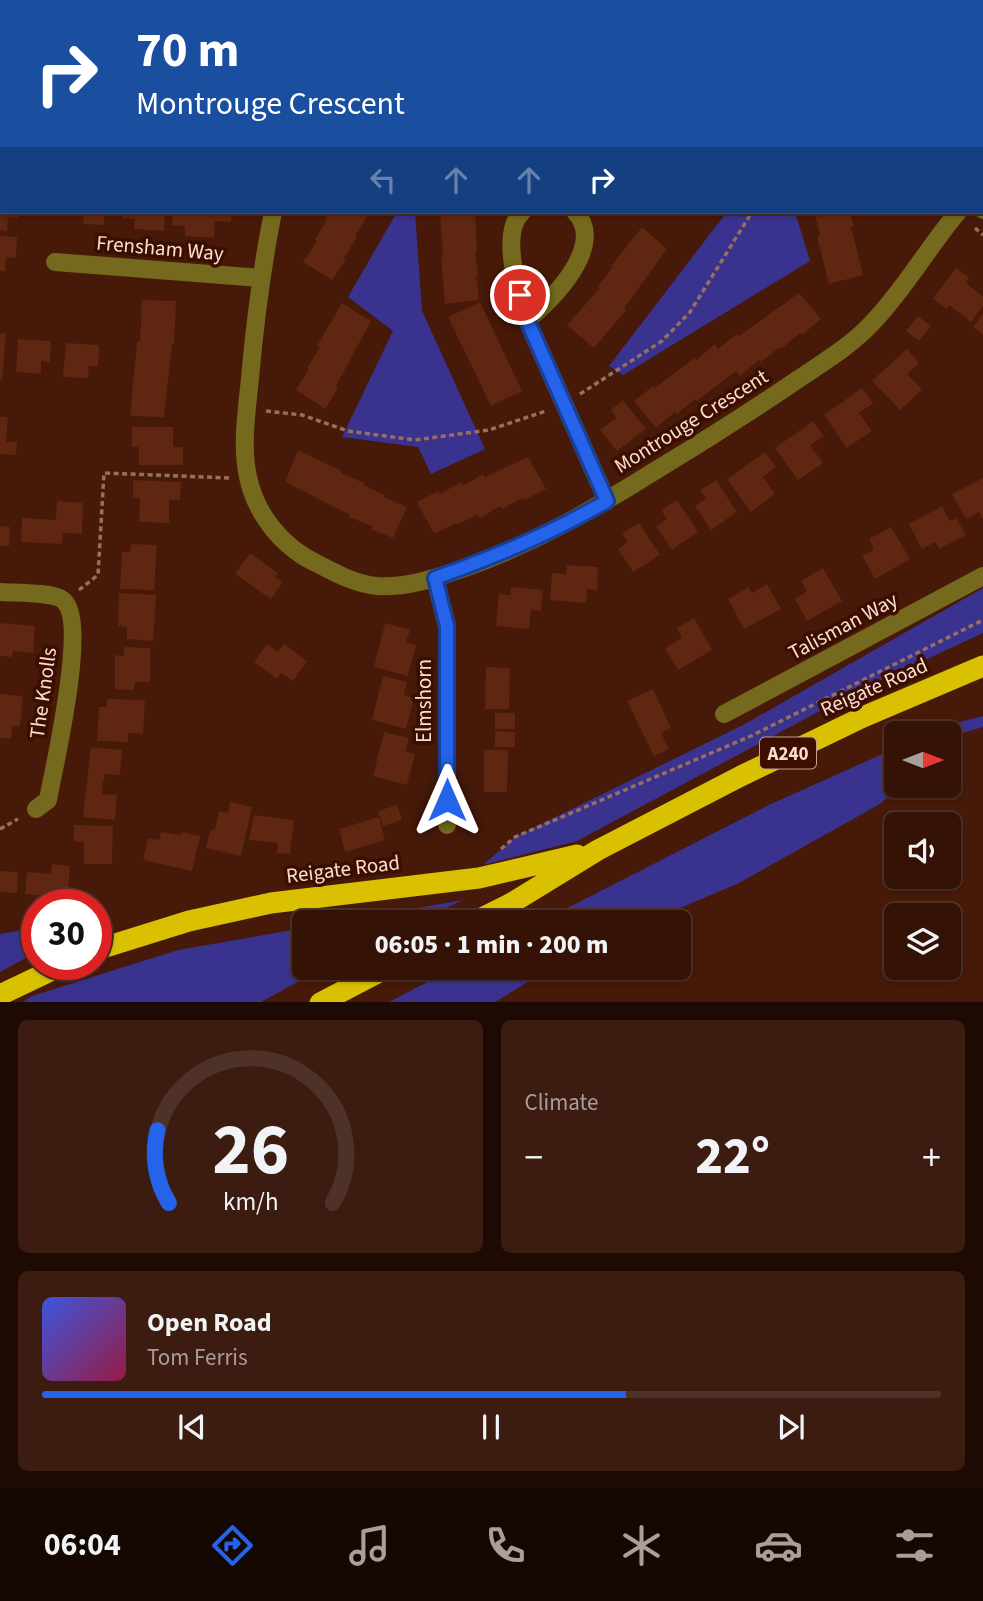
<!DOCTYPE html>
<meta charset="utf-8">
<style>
:root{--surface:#341306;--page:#3c1c10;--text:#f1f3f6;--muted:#a99e9b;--line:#4e3228;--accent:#2563eb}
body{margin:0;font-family:"Source Sans 3",sans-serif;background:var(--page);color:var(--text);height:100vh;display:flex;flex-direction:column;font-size:26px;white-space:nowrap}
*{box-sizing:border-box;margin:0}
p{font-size:23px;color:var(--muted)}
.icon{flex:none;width:38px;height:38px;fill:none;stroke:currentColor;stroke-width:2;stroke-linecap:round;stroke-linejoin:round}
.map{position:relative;height:1002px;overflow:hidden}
.sheet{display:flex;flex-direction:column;gap:18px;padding:18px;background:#1d0a03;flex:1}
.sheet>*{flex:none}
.top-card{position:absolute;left:0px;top:0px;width:984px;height:214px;box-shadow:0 2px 5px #0004,0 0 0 2px var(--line);background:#1a4fa0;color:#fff;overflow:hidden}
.needle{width:46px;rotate:90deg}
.buttons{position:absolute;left:884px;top:721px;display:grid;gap:14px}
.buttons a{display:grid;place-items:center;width:77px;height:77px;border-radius:10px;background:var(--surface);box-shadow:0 2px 5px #0004,0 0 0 2px var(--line);font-size:35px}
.speed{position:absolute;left:21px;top:889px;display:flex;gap:14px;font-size:35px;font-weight:700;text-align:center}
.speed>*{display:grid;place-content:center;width:91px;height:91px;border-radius:50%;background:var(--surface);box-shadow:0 2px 5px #0004,0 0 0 2px var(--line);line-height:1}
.speed .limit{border:10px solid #d22;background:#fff;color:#111}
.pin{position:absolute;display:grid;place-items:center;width:60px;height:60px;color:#fff;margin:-30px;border:4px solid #fff;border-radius:50%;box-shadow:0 2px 7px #0007}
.me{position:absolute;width:77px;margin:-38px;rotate:0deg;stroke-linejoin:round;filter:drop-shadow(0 0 5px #0008)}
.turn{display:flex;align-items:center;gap:24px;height:147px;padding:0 21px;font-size:32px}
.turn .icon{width:91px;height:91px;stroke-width:2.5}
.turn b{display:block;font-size:49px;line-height:60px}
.lanes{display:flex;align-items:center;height:66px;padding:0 21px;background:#0003;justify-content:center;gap:35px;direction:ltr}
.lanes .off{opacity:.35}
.big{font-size:52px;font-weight:800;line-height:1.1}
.sheet .widget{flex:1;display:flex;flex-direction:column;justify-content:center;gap:10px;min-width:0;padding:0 24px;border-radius:10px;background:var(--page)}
.sheet .dial{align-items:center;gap:0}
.dial svg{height:182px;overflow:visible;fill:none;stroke:var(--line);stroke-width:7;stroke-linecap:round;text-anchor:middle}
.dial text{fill:var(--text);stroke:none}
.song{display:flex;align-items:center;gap:21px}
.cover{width:84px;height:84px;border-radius:10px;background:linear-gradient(135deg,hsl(230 70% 55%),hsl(340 70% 35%))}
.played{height:7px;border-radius:4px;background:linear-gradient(90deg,var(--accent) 65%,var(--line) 65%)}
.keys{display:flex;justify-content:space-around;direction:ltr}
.heat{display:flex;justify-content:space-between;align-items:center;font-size:38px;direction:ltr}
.sheet .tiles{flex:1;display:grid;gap:18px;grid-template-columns:1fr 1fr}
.widget:last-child{grid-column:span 2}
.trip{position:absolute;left:292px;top:910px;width:399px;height:70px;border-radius:10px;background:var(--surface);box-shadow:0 2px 5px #0004,0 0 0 2px var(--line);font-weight:800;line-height:70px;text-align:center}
.dock{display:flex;height:112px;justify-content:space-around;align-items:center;background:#150802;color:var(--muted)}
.dock .icon{width:49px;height:49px}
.dock .selected{color:var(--accent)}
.dock b{font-size:32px;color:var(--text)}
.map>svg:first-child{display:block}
</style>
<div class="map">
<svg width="983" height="1003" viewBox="0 0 983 1003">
<rect width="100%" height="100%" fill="#461908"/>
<path fill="#39338f" d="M397,212H415L422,311L485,449L431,474L418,447L342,437L393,331L348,297Z
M725,212H795L810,261L623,375L609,366L726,213Z
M983,588V633L846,697L577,841L483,865L515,837L743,725Z
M983,716V727L962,733L949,745L948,733H929L948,725Z
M896,748V786H901L880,804L737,884L647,922H540L771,804Z
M463,900L417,922H337Z
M37,928V952L0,972V934Z
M304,928V968H323L261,1002H23L32,996L178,950Z
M454,968H551L495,1002H389Z"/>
<path fill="#5f2611" d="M0,212H19L18,218L8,217L7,231L0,230Z
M84,212H104V225L83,224Z
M122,212H165L164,231L134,229L135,219L122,218Z
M173,212H232L231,222L215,221L214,238L185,236V226L172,225Z
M329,212H367L366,214L368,215L355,236L357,237L344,258L346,259L332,280L303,262L317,241L315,240L327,219L325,218Z
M440,212H475L477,251H475L478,275H476L479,300L445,304L441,255H443Z
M814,212H850L854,226L851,227L863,275L829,284L817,236L820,235Z
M642,227L667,249L624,308L626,310L594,348L567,325L600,288L598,286L613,267L611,266Z
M0,236L17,237L16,258L6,257L5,271H0Z
M956,268L969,278L966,283L983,297V306L971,322L949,305L947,309L933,299Z
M799,293L821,319L802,335L800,333L781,349L780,347L761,362L759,360L740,376L736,371L697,401L695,399L677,414L675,412L656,428L634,401L653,386L655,388L694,358L696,360L715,344L718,349L737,334L739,336Z
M142,300L176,301L174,344H172L164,417L130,416L137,342H140Z
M480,302L522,391L491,406L448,317Z
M342,303L371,321L336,386L338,388L325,409L296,390L309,369L307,368L320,347L317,346Z
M983,313V335L973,327Z
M918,316L931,326L919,341L906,331Z
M0,333L6,334L2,380H0Z
M18,339L51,341L50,362L41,361V374L16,372Z
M66,343L99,345L98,366H89L88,378L63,377Z
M907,349L919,363L907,374L922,390L900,410L872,381Z
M862,388L873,403L859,413L872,431L847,448L824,415Z
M623,400L646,429L617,451L600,430L616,418L611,410Z
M0,417H8L6,442H17L16,455L0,454Z
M813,421L824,436L810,445L823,463L798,480L775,448Z
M132,427H173V447H183V465H139V447H132Z
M298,450L342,471L341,473L364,483L363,485L385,495L384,497L407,507L393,538L371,529L372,526L349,517L350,515L285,482Z
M765,452L776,467L763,477L775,494L751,512L727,479Z
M528,457L546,489L524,500L523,498L502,509L500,506L480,518L478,514L457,525L456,523L434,534L417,502L438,491L440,494L461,482L463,486L483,474L485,477Z
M983,478V520L979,512L966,519L952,494Z
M133,480L181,482L180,500H169V523L139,522L140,498H133Z
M716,480L737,512L711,530L695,506L706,499L700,490Z
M677,500L698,532L672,550L656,526L667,519L661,510Z
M57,501L83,503L82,534L63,533L62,544L21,542L22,518L56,520Z
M942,506L950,521L956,518L966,535L939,549L935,542L922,549L909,524Z
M639,523L660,555L633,572L618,549L628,542L622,533Z
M0,526L10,527L9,546H0Z
M891,527L910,559L875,579L862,556L874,550L869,539Z
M131,544L157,545L154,590L120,589L122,552H130Z
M250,553L278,573L275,577L283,582L271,599L235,574Z
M567,565L598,567L597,590L587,589L586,603L550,600L552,573L566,574Z
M823,568L842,601L807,621L795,599L807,591L801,581Z
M767,584L781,609L744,629L728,599L749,587L752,593Z
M511,587L543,590L541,611L531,610L529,629L496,626L499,594L511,595Z
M119,593L156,595L153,641L127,639V627L118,626Z
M694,618L712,650L678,670L665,648L682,638L677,628Z
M0,623L35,626L33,653L13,651L12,657L0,656Z
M385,623L410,630L406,642L416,645L408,676L374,667Z
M267,644L278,652L284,644L307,661L293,681L281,673L277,679L254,662Z
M124,647L150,648V682H135L134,690L115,689V655L124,656Z
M486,667L510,668L509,709H485Z
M383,676L407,682L404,695L414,698L406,729L372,720Z
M653,689L671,728L661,733L669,749L654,756L627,701Z
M0,694L23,696L20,726H12L11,739L0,738Z
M107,699L145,700L143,734L128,733V742L97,741L99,707H107Z
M495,713H515V729H495Z
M495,731L515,732V747H495Z
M384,732L409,738L405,751L415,754L407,785L373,776Z
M91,747L122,750L120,775L105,774L103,783L102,794L117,795L115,820L83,817Z
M484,750H508L507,792H484Z
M230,802L252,807L241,856L206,848L210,831L215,829L219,811L228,813Z
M397,805L402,820L383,826L378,811Z
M254,815L294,820L290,854L277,853L278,843L249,840Z
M379,817L385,840L345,852L339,829Z
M74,825L113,826L112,864H84V842L74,841Z
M161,832L179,835L183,832L200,836L192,871L143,860L148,838L159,840Z
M52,864L70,866L67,904L50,902L51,896L25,894L27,872L51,874Z
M0,871L18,872L17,893L0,892Z"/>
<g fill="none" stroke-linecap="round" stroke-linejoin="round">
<path stroke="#966f61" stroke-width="3.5" stroke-dasharray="5 3.5" stroke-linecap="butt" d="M965,2V0
M975,228L983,235
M580,394L662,341L690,312L752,212
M266,411L302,415L348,431L415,440L489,430L546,411
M79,590L98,575L104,473L229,478
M0,829L18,819
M501,849L515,837L751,736L983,620"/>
<path stroke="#75691d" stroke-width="18" d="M655,0L658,2
M323,2V0
M982,81L983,82
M982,209L983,210
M273,212C262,267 255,322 250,378C247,410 241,445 248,477C256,515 283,548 318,564C337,574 356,584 377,586C406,588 435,578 462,569C534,544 594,509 658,469C706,440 753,410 800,378C825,361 852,345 873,322C904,290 929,246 958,212
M522,212C499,233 519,293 527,320L607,501
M55,262L261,278
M527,320C553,300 607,244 575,212
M435,578L447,626V825
M0,592C15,593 53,592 63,600C89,621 54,766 48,800L36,809
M724,714L983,576"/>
<path stroke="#d9c001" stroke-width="21" d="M474,922L510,904L598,850L741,776L863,717L983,666
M96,950L189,921L271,903L479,878L577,855
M0,995L65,964
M320,1003L387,968"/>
</g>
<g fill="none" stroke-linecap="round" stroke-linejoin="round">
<defs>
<path id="route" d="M447,800V626L435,578C495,557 552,533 607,501L527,320L520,295"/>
</defs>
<use href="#route" stroke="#184099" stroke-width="18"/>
<use href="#route" stroke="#2563eb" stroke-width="12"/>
</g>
<g text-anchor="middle" stroke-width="7" stroke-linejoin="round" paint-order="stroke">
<rect fill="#3b0e00" stroke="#c29f93" stroke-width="2" x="760" y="737.5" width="56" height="31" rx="5"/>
<g font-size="19" font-weight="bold" fill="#fcddd2">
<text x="788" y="760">A240</text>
</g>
<g font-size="21" fill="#fcddd2" stroke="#3b0e00">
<text transform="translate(160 248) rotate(5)" y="7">Frensham Way</text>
<text transform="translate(691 421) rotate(-32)" y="7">Montrouge Crescent</text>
<text transform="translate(843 626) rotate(-28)" y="7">Talisman Way</text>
<text transform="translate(874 687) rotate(-24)" y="7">Reigate Road</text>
<text transform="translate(43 693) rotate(-82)" y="7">The Knolls</text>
<text transform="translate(424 701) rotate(-90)" y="7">Elmshorn</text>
<text transform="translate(343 869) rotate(-7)" y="7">Reigate Road</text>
</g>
</g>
</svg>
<div class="buttons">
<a><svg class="needle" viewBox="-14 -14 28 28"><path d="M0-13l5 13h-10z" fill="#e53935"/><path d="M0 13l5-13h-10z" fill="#a99e9b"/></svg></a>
<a><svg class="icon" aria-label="sound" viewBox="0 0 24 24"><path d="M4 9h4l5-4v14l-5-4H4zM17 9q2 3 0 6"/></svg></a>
<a><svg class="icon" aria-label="layers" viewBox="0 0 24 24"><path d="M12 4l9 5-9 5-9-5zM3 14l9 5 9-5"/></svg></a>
</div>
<div class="speed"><div class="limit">30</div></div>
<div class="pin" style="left:520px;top:295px;background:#d93025"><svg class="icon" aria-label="arrive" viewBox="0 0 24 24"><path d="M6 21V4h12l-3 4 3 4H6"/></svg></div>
<svg class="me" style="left:447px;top:800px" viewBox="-20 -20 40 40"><path d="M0-17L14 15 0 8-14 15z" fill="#2563eb" stroke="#fff" stroke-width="4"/></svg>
<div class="trip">06:05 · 1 min · 200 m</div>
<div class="top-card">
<div class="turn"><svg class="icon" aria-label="right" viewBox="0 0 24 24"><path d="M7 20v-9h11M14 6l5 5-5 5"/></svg><div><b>70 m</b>Montrouge Crescent</div></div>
<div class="lanes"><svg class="icon off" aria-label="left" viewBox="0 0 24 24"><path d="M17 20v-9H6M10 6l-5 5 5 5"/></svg><svg class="icon off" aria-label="ahead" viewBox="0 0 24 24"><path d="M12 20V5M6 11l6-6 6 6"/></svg><svg class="icon off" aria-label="ahead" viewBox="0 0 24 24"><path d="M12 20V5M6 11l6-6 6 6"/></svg><svg class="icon" aria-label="right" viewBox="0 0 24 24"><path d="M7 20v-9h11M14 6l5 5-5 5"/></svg></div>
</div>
</div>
<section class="sheet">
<div class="tiles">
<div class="widget dial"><svg viewBox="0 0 100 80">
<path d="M14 69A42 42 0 1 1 86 69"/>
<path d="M14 69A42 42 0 0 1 9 37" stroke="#2563eb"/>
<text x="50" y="56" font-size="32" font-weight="700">26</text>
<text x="50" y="72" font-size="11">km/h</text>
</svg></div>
<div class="widget"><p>Climate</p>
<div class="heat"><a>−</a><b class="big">22°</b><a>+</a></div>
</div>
<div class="widget">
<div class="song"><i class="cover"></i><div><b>Open Road</b><p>Tom Ferris</p></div></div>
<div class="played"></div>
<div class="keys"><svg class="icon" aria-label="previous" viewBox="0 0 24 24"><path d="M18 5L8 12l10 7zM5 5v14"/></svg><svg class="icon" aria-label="pause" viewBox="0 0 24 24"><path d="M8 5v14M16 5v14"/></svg><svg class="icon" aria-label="next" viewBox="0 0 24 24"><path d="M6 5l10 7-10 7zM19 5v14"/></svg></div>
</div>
</div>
</section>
<nav class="dock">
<b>06:04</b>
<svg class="icon selected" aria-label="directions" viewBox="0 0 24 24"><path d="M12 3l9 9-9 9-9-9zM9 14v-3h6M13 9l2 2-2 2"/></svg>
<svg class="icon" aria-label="music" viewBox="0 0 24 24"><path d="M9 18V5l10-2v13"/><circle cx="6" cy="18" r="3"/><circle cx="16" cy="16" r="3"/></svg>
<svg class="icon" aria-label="phone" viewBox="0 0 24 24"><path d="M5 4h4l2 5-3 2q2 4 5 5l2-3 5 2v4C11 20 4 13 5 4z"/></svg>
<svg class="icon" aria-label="climate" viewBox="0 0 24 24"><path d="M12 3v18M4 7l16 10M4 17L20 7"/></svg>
<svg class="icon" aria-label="car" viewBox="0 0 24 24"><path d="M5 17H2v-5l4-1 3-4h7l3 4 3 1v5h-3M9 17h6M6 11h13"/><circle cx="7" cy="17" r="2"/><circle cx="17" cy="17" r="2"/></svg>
<svg class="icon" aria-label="filters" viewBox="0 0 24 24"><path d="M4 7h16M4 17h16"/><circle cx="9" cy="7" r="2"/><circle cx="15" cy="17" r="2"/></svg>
</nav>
